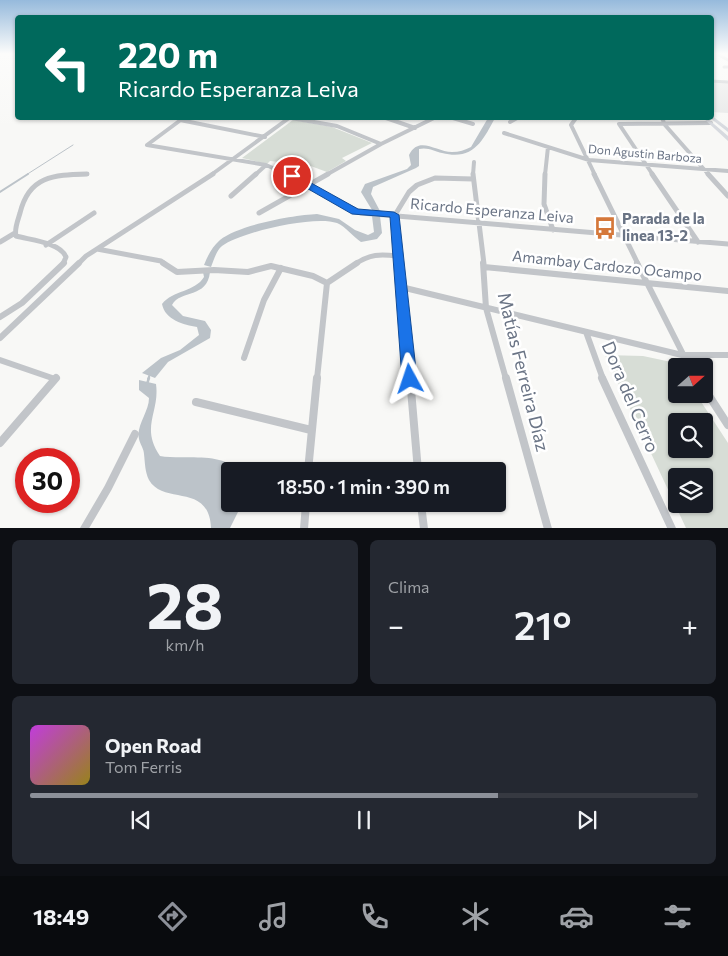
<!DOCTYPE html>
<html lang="es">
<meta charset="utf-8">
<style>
:root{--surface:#171b24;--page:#242831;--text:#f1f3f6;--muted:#9ea1a6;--line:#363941;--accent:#8c9099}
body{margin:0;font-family:Commissioner,sans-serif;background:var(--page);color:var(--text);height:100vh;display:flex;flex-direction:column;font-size:19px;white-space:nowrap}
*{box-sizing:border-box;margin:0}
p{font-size:16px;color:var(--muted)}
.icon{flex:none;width:28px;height:28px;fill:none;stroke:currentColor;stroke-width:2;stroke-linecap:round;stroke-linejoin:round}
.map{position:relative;height:528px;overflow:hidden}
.drawer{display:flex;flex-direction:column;gap:12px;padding:12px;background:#0d0f14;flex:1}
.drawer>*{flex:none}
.guide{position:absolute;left:15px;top:15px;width:699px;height:105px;border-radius:5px;box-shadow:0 1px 4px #0004;background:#00695c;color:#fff;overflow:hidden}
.needle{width:32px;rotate:69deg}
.buttons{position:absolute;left:668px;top:358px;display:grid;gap:10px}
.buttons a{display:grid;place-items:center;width:45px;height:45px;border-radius:5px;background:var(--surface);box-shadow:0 1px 4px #0004;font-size:25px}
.speed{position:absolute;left:15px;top:448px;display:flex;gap:10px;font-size:25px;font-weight:700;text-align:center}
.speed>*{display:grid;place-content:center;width:65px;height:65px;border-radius:50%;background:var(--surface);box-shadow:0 1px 4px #0004;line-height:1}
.speed .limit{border:8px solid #d22;background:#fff;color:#111}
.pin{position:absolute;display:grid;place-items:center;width:42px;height:42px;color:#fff;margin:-21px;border:2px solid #fff;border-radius:50%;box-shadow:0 1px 5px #0007}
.me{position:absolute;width:55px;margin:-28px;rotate:355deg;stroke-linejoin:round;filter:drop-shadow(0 0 4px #0008)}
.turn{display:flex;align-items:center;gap:18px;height:105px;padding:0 20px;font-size:22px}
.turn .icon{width:65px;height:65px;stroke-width:2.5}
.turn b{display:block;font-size:35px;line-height:42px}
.big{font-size:38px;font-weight:600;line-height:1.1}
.drawer .card{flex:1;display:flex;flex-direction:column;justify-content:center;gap:8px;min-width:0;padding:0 18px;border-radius:8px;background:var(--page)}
.drawer .dial{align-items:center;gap:0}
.dial b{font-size:65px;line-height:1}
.song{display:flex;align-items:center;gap:15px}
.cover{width:60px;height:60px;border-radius:8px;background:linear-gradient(135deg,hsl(290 70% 55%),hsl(50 70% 35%))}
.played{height:5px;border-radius:2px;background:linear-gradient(90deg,var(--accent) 70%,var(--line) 70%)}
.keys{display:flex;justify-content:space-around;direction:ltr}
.heat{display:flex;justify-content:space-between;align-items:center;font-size:28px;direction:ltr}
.drawer .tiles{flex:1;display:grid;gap:12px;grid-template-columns:1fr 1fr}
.card:last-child{grid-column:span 2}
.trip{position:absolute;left:221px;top:462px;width:285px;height:50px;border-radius:5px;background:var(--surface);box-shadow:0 1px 4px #0004;font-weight:600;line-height:50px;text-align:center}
.dock{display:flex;height:80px;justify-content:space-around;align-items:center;background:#090b0e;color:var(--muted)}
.dock .icon{width:35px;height:35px}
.dock .on{color:var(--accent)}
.dock b{font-size:22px;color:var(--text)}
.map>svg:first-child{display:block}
</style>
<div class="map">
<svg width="728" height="529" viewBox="0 0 728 529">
<rect width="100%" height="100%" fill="#f8f8f6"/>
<path fill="#e6e7e7" d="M711,81L728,82V113L711,112Z"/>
<path fill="#d7ddd6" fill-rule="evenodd" d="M293,120L332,127L372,143L342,158L346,161L327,172L308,165L270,161L267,164L242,158Z
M605,355L643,356L676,363L679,366H676V394H696L728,443V528H686ZM704,421V449H676V421ZM704,476V504H676V476Z"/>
<path fill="#bcc3c9" d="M488,118H495C483,140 474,161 442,153C434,151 428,147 419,149V166L416,168L373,187L371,194L380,211L372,210L361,192L365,184L407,169L411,165L409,155C419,135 436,152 452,152C459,152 465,150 471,147Z
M317,214L339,219L355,230L368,235L374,232L372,216H380L382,233L377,239L361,242C353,237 345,226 337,223C314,215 241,232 222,246C216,251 214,260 211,267L204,265C208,255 212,247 220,240C238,225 294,215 317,214Z
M203,272H210C207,299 181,289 172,305L183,316L205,321L211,330L210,338L168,362L155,378L142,373L161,358L180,350L199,335L197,327C184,325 165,320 162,304C173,290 195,292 204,277Z
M139,380L156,384C160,412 140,427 160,456C180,460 225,451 236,471H230V504H242L230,528H211C209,482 164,506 149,480C145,472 145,463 144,454C144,449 140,444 139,439C136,425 149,412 149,398L139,390Z"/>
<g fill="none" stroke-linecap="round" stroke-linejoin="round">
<path stroke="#bcc3c9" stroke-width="1" d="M26,175L73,145"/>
<path stroke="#bcc3c9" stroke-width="2" d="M0,192L28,174
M148,379L150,374"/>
<path stroke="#bcc3c9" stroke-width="2.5" d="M147,384L149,378"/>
<path stroke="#c2c5c9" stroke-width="3" d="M717,54L728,60
M724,67H728
M711,81L728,82"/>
<path stroke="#c2c5c9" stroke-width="4" d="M291,118L337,126L381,144
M386,118L415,128
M453,118L473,124
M576,118L571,125L595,175
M662,118L665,125L709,175
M180,120L265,137
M510,122L517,118
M619,124L653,175
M619,124L711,123
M504,133L589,160L728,171
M147,145L266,165L289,175
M147,145L182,119
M67,175L87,174
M211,175L289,118
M255,175L266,165
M326,175L381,144L434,118
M473,175L474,162
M545,175L548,147"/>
<path stroke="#c2c5c9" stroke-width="5" d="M286,174L361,213L728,244
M473,174L484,264
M545,174L544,204L553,230
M594,174L638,264
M652,174L698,242
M708,174L728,196
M231,196L256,174
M259,213L328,174
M0,242L15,233
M46,245L94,213
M97,249L161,261L165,264
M63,264L66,257C60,242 30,240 16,236C14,229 18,220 20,213C29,176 53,175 87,174
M78,264L86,256L213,174
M355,264C370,254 380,254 397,256
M399,264L395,215L409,192L417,185L435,178L473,179"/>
<path stroke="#c2c5c9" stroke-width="6" d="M163,263L177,272L214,270L248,272L271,266L313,276L327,283
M399,263L410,379
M483,263L486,308L506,379
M637,263L689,366
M484,267L728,291
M401,287L682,355H728
M0,317L22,303L64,263
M586,332L603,379
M0,338L79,263
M244,358L264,300L281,268
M0,360L55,379
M317,379L327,283L357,263"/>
<path stroke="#c2c5c9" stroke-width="8" d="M410,378L418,471
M506,378L548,529
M602,378L672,529
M704,388L728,425
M196,402L311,430
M0,443L56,378
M308,471L317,378
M421,504L424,529
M84,529L108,488L135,434
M304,529L306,504"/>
<path fill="#d7dadf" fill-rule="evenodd" d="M711,115L728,128V132L710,118H711Z
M703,118H707L728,136V141Z"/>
</g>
<linearGradient id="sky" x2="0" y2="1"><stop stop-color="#96badc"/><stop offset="0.42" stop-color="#fcfcfb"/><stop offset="1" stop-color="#fcfcfb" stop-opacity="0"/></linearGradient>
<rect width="728" height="128" fill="url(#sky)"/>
<path fill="#1a73e8" stroke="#114b97" d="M289,174H295L358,209L394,212L399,215L417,379L415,384L410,385L404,384L402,379L390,217L352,214L289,178Z"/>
<defs>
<symbol id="bus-bare" viewBox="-9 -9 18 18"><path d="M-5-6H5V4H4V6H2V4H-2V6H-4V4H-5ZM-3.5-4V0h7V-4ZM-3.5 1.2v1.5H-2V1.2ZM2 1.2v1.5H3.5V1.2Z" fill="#d5783a" stroke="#fff" stroke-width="2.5" paint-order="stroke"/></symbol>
</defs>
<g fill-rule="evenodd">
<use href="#bus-bare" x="589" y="212" width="32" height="32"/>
</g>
<g text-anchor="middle" stroke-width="5" stroke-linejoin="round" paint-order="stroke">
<g font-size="12" fill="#6a7485" stroke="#fff">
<text transform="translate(645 154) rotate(5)" y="4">Don Agustin Barboza</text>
</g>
<g font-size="15" fill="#6a7485" stroke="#fff">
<text transform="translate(492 211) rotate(5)" y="5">Ricardo Esperanza Leiva</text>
<text transform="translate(607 266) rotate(6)" y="5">Amambay Cardozo Ocampo</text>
</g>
<g font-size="15" font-weight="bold" fill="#6a7485" stroke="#fff" text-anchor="start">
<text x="622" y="224">Parada de la<tspan x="622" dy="17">linea 13-2</tspan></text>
</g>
<g font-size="18" fill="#6a7485" stroke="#fff">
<text transform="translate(523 372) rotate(76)" y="6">Matías Ferreira Díaz</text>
<text transform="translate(630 397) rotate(67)" y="6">Dora del Cerro</text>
</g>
</g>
</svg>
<div class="buttons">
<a><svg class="needle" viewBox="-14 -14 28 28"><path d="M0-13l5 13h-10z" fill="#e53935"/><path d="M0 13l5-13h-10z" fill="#9ea1a6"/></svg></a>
<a><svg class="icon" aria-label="search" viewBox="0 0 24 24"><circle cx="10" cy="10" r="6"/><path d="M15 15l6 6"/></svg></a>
<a><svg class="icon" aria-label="layers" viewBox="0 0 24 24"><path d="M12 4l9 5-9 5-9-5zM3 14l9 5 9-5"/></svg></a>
</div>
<div class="speed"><div class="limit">30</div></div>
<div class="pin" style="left:292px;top:176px;background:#d93025"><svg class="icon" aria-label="arrive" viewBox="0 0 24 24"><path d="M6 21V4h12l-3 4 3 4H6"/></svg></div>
<svg class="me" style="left:410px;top:379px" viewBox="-20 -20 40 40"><path d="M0-17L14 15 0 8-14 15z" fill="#1a73e8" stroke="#fff" stroke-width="4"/></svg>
<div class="trip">18:50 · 1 min · 390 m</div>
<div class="guide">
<div class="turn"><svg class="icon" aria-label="left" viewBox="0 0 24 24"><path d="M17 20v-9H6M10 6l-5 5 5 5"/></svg><div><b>220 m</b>Ricardo Esperanza Leiva</div></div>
</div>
</div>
<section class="drawer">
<div class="tiles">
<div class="card dial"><b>28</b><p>km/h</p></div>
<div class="card"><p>Clima</p>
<div class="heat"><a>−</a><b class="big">21°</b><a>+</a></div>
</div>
<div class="card">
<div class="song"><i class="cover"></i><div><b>Open Road</b><p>Tom Ferris</p></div></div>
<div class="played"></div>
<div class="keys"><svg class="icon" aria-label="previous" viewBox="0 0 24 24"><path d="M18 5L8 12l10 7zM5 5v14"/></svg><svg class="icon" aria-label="pause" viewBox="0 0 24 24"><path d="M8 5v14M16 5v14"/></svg><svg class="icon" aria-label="next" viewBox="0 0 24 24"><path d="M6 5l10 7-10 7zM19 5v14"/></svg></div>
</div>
</div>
</section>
<nav class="dock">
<b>18:49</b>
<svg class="icon on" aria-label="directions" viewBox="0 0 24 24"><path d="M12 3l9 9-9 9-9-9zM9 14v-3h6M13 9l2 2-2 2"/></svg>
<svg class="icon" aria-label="music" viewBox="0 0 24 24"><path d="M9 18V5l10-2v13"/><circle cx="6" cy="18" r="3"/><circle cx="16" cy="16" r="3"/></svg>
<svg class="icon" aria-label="phone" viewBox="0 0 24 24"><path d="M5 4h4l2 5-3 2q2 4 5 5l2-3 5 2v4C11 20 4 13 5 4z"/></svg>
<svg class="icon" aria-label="climate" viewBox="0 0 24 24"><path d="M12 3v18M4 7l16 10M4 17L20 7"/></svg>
<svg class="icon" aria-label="car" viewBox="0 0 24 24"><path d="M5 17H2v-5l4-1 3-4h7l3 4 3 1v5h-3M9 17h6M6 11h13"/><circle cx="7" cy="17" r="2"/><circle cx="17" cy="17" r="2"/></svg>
<svg class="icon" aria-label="filters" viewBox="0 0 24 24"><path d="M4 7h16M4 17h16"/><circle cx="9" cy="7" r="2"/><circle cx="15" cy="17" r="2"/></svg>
</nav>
